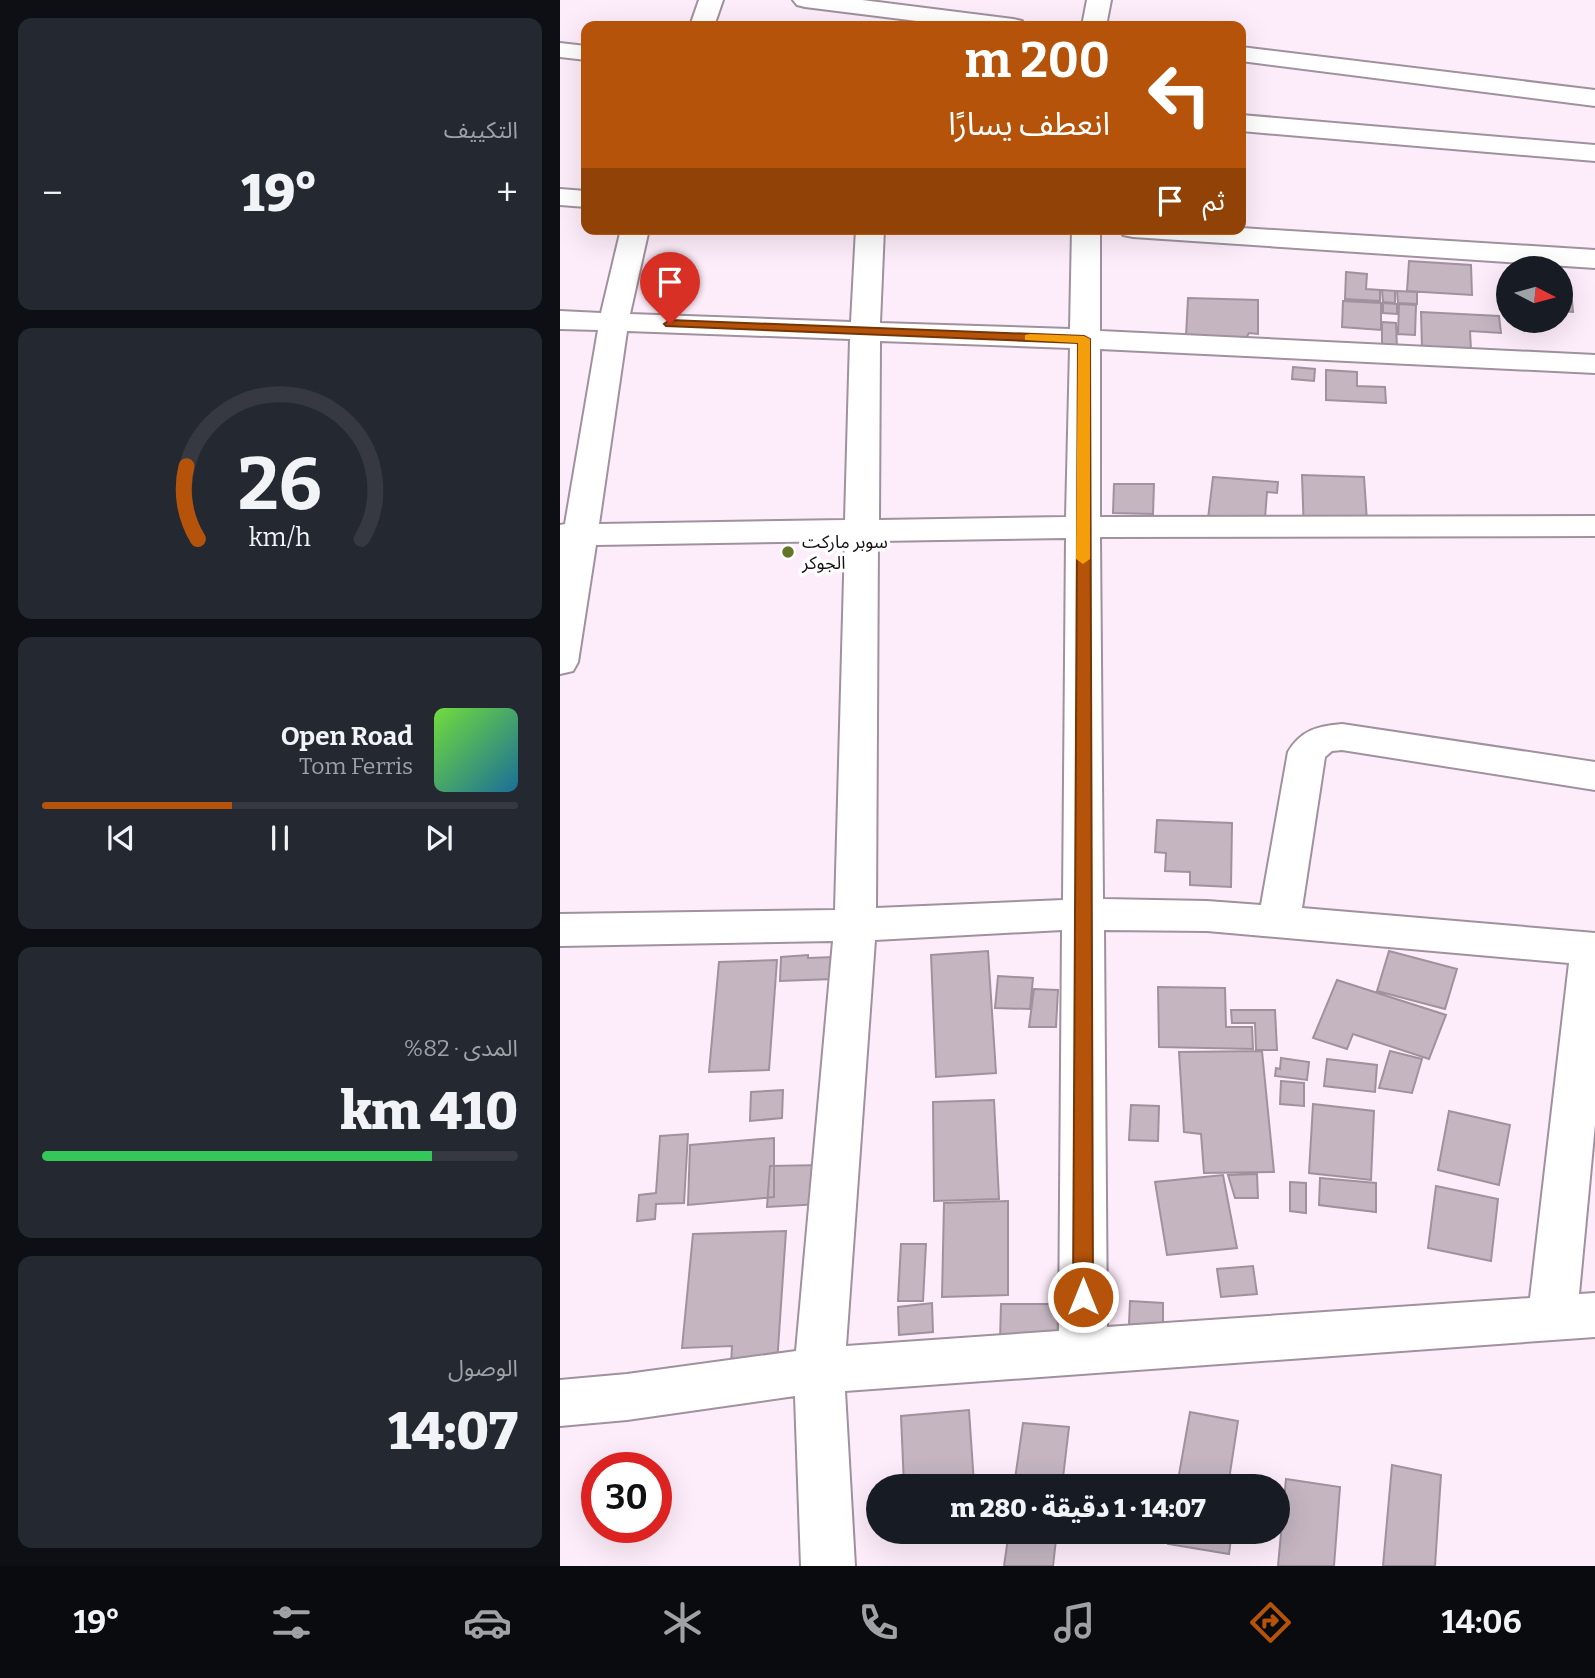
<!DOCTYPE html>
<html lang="ar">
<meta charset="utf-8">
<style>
:root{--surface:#171b24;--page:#242831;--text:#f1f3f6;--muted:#9ea1a6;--line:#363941;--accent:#b45309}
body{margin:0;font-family:Bitter,"Noto Sans Arabic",serif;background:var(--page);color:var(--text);direction:rtl;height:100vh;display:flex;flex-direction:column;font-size:26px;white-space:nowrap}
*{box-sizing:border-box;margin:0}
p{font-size:23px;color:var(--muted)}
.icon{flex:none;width:38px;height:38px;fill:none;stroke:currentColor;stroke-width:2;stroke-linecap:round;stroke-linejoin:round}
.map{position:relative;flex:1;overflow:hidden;direction:ltr}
.drawer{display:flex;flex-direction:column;gap:18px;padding:18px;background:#0d0f14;width:560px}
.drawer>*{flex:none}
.guide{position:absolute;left:21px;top:21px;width:665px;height:214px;border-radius:14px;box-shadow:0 7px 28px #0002;direction:rtl;background:#b45309;color:#fff;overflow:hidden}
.needle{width:46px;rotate:96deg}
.controls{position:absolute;left:936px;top:256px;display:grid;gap:14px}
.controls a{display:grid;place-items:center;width:77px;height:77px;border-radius:50%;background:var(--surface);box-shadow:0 7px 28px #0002;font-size:35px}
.speed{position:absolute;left:21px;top:1452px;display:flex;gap:14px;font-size:35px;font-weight:700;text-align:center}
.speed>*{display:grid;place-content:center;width:91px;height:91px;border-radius:50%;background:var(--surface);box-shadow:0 7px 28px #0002;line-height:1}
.speed .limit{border:10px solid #d22;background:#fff;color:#111}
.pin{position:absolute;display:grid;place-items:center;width:60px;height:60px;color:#fff;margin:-72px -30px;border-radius:50% 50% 50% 0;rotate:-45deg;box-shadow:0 0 7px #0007}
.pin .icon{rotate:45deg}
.me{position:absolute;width:77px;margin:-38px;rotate:0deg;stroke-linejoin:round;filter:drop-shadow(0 0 5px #0008)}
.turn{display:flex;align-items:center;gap:24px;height:147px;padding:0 21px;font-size:32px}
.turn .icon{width:91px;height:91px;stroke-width:2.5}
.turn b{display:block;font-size:49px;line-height:60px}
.then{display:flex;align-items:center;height:66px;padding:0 21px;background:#0003;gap:14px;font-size:26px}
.big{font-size:52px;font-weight:800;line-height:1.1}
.drawer .widget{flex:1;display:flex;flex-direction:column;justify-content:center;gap:10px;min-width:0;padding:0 24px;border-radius:14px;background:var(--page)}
.drawer .dial{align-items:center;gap:0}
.dial svg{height:182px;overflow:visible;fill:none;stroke:var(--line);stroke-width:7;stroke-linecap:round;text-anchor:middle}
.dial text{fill:var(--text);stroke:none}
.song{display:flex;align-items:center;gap:21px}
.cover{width:84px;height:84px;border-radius:10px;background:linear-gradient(135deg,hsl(100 70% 55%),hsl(200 70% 35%))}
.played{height:7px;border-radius:4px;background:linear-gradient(90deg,var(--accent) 40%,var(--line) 40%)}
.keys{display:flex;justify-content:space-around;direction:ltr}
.heat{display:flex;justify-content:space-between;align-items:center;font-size:38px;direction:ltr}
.charge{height:10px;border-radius:5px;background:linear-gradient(90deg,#34c759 82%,var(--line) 0)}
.trip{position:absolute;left:306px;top:1474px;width:424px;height:70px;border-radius:35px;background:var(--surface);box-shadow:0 7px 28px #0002;font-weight:800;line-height:70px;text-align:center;direction:rtl}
.tab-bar{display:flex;height:112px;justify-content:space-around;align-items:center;background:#090b0e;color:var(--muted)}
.tab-bar .icon{width:49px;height:49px}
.tab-bar .selected{color:var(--accent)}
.tab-bar b{font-size:32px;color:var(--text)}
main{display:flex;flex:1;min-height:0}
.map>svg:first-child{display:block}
</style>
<main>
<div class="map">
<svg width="1035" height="1566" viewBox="0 0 1035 1566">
<rect width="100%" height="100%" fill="#fdedfa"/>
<path fill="#c4b5c1" stroke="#9f919d" stroke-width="2" d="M849,261L911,265L912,295L847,291Z
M786,272L807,274L806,289L820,290V301L785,299Z
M822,290L835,291V303L823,302Z
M1001,290H1011L1013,312L1001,311Z
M837,291L857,292V304L838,303Z
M628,298L698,300V334L689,333L686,338L626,336Z
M783,301L821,303V330L782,327Z
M823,303L837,304V314L823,313Z
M839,304L856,305L855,335L838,334Z
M861,312L939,316L941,333L910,331L911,350L862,348Z
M822,322L836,323L837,349L822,348Z
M733,367L755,369L754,381L732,379Z
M766,370L797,372V386L825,387L826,403L766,400Z
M742,475L804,477L808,536L744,533Z
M653,477L718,482L717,493L707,492L704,531L647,527Z
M554,484H594L593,514L553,513Z
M597,820L672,823L671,887L630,885V872L605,871L606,853L595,852Z
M428,951L436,1073L376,1077L371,955Z
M829,951L897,969L885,1009L817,991Z
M248,955V958L274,957V979L220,981L221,957Z
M217,960L209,1070L149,1072L159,962Z
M438,976L473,978L470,1009L435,1008Z
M777,980L886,1015L869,1059L793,1034L787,1049L753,1038Z
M598,987L665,988L666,1027H692L693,1049L599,1047Z
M474,989L498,990L496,1027H469Z
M671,1010H715L717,1050H696L695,1023H672Z
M702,1051L714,1172L644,1173L641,1134L624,1132L619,1052Z
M830,1051L862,1059L852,1093L819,1088Z
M721,1058L749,1062L747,1080L715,1076L716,1068L720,1069Z
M767,1059L817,1065L815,1092L764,1086Z
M721,1081L744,1083V1106L720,1104Z
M223,1090L222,1118L190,1121L191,1092Z
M434,1100L439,1199L374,1201L373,1102Z
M753,1104L814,1111L811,1180L749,1173Z
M571,1105L599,1106L598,1141L569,1140Z
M889,1111L950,1125L939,1185L878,1170Z
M128,1134L124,1203L96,1204L95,1219L77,1221L79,1195L96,1193L100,1136Z
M214,1138V1197L128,1205L130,1145Z
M264,1165L261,1204L207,1207L210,1166Z
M697,1174L698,1198H675L668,1175Z
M663,1175L677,1248L607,1255L595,1182Z
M760,1178L816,1183V1212L759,1205Z
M730,1182L746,1183V1213L730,1211Z
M876,1186L938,1199L931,1261L868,1248Z
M448,1201V1295L382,1297L384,1203Z
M226,1231L217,1364L171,1366L172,1346L122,1348L133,1234Z
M341,1244H366L363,1301H338Z
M693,1266L697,1294L661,1297L657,1269Z
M570,1301L603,1303V1326L569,1324Z
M372,1303L373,1332L339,1335L338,1307Z
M441,1304H493V1312L498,1317L497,1341H440Z
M409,1410L414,1484L344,1486L341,1416Z
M630,1412L678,1421L668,1486H617Z
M463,1423L509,1427L502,1486H454Z
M832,1465L881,1475L875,1566H823Z
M726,1479L780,1487L774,1566H718Z
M449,1531H497L493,1566H444Z
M609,1531H672L669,1554L608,1544Z"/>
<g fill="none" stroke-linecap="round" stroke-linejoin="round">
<defs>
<path id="street" d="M139,0H163L154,26H130Z
M233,0H302L453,19L462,21L465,26H397L245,7L237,5Z
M527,0H551L546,26H522Z
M0,43L26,46V60L0,57Z
M681,47L1035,90V106L681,61Z
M681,115L1035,145V161L681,131Z
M0,189L26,191V207L0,205Z
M681,228L1035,250V268L573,237L563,235L559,229Z
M61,229H89L70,314L291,322L296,229H324L320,323L510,329L512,229H540V331L1035,355V373L540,349V517L1035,516V536L540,537L543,899L647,901L701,905L728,752C741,730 758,726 782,724L1035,762V790L782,750L772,751L765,757L742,908L1035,933V1124L1019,1294L1035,1293V1337L285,1391L295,1566H241L235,1396L67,1420L0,1426V1380L67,1374L236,1351L273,941L0,946V914L275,910L285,541L36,545L18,662L13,671L0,674V525L5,524L38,330L0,329V311L41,313ZM67,331L290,339L285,520L39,524ZM320,341L510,348L506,517L319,520ZM506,538L503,900L316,908L318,541ZM502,930L499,1331L286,1346L315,940ZM544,930L647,931L1009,963L970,1298L547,1327Z"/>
</defs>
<use href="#street" stroke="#9f919d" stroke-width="4"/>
<use href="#street" fill="#fff" fill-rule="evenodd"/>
</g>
<path fill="#b45309" stroke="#753606" stroke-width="2" d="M110,320L524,336L530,339L533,1297L530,1303L523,1306L516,1303L513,1297L518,343L106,326L104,324Z"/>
<path fill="#f59e0b" d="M470,334L524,336L530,339V559L523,564L516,559L518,343L465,340V335Z"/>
<circle fill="#647625" stroke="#fff" stroke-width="2.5" cx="228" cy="552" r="7"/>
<g text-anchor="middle" stroke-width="7" stroke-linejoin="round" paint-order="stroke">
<g font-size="18" fill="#171216" stroke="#fff" text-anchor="start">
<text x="242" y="548">سوبر ماركت<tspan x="242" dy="21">الجوكر</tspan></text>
</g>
</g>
</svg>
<div class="controls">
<a><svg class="needle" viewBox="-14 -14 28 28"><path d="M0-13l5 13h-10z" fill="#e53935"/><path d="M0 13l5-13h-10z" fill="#9ea1a6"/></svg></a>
</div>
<div class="speed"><div class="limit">30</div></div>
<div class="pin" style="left:110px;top:324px;background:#d93025"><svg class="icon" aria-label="arrive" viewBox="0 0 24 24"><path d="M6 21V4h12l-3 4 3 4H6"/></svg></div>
<svg class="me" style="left:523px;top:1297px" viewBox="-20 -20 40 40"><circle r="17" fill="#b45309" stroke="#fff" stroke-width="3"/><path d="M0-11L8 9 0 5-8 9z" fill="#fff"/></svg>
<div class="trip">14:07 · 1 دقيقة · 280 m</div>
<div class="guide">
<div class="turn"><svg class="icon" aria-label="left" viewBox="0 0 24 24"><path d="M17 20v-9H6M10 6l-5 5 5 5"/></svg><div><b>200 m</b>انعطف يسارًا</div></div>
<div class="then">ثم<svg class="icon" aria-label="arrive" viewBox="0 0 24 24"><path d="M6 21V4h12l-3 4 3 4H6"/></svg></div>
</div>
</div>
<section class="drawer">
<div class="widget"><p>التكييف</p>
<div class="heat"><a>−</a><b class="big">19°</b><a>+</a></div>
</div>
<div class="widget dial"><svg viewBox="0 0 100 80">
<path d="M14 69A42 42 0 1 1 86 69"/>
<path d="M14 69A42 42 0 0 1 9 37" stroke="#b45309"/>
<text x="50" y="56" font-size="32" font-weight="700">26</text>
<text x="50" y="72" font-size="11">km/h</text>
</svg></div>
<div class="widget">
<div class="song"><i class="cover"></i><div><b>Open Road</b><p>Tom Ferris</p></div></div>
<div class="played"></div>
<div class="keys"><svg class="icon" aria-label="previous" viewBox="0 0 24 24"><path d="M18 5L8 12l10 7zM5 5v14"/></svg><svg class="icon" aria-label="pause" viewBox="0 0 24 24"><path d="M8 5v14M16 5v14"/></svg><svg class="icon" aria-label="next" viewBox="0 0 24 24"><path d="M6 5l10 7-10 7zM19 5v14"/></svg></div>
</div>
<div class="widget"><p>المدى · 82%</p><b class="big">410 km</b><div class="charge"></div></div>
<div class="widget"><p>الوصول</p><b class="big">14:07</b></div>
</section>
</main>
<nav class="tab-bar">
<b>14:06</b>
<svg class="icon selected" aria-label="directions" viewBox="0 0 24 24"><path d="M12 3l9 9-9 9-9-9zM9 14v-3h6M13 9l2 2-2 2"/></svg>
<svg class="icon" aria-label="music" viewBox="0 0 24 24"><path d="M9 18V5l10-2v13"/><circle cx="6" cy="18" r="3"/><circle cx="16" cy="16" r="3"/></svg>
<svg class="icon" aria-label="phone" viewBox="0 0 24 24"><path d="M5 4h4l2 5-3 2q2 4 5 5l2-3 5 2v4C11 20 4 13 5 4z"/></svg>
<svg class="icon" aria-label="climate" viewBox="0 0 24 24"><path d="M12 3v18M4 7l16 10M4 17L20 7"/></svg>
<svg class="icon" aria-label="car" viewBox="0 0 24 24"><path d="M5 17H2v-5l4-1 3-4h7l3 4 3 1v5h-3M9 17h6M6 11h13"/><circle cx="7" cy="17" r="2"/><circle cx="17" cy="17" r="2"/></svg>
<svg class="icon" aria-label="filters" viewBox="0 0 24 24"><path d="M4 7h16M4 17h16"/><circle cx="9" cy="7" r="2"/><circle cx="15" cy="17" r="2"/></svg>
<b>19°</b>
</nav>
